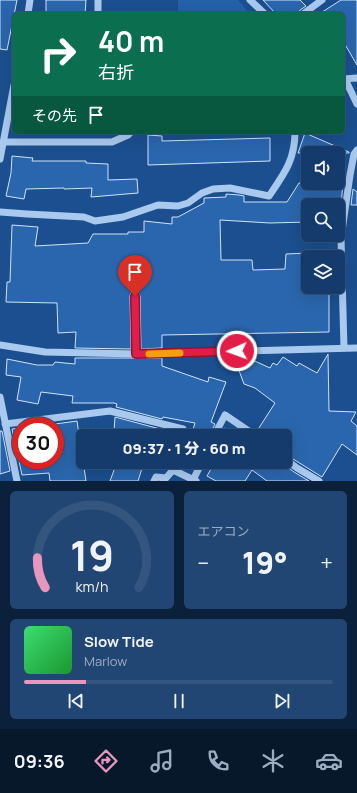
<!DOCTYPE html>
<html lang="ja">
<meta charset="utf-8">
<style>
:root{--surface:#143b6b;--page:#214673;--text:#f1f3f6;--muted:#9dadc1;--line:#33557e;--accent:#e797bd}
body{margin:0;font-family:Manrope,"Noto Sans JP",sans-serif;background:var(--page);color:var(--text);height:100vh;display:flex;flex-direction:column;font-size:15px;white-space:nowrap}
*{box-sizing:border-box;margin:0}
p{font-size:13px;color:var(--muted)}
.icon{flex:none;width:22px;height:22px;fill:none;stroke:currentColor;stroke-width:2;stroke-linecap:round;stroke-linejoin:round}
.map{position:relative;height:481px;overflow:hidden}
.drawer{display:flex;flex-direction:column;gap:10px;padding:10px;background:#0b203b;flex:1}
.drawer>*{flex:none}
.top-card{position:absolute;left:12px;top:12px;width:333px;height:122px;border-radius:6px;box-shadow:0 4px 16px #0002,0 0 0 1px var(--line);background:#0b6e4f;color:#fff;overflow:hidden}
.buttons{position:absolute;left:301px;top:146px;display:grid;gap:8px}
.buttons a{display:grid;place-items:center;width:44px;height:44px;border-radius:6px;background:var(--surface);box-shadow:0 4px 16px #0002,0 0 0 1px var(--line);font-size:20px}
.speed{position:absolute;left:12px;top:417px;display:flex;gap:8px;font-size:20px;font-weight:700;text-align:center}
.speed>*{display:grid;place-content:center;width:52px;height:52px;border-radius:50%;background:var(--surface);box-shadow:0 4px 16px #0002,0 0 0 1px var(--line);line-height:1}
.speed .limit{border:6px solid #d22;background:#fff;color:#111}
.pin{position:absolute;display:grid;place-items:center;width:34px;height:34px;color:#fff;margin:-41px -17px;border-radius:50% 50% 50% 0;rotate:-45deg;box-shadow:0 0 4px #0007}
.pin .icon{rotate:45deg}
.me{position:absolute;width:44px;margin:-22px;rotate:268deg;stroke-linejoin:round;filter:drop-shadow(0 0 3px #0008)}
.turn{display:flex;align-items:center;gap:14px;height:84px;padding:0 20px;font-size:18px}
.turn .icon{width:52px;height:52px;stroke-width:2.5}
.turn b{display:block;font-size:28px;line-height:34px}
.then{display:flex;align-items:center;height:38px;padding:0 20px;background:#0003;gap:8px;font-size:15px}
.big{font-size:30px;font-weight:800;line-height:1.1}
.drawer .card{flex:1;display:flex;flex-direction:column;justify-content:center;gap:6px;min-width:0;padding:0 14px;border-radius:6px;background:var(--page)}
.drawer .dial{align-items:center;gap:0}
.dial svg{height:104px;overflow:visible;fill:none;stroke:var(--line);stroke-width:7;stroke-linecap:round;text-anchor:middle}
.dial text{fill:var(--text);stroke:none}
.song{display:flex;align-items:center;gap:12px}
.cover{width:48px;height:48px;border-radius:6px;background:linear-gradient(135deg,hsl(140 70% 55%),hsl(130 70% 35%))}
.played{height:4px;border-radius:2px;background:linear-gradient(90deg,var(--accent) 20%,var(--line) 20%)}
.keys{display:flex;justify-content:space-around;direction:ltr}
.heat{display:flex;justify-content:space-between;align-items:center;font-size:22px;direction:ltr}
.drawer .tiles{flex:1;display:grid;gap:10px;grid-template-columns:1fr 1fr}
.card:last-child{grid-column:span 2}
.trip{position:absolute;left:76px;top:429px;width:216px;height:40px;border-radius:6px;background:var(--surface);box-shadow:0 4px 16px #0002,0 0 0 1px var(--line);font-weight:800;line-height:40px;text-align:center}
.dock{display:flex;height:64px;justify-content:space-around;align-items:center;background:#08182b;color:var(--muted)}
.dock .icon{width:28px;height:28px}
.dock .on{color:var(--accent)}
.dock b{font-size:18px;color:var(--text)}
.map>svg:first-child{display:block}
</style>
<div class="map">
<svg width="357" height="481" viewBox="0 0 357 481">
<rect width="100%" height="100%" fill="#1b4f8f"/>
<path fill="#2461a8" d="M178,0H238L250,14H178Z"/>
<path fill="#2a66ad" stroke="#cfe3fa" d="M0,0H17L7,50L0,49Z
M46,0H86L85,14H46Z
M263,0H300L306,6L300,10L298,14H276Z
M341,0H357V65L343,41V14H319Z
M305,133L349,152V153H298Z
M148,135L162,136V141L270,138V161L148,165Z
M12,156L33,158L32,161H86V163L108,164V180L137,179L138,193L91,197L92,188L64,189V188L26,189L24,199L6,196L11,173Z
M299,183H343L341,205H308V222L270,223L220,220L221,260H252L253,270L285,269L286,254L308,253V287H329V332L162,335V348L141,349L140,296L138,292L135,291L131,293L130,296L131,349L75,348L76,332L58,333L57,303L6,302L7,282H10L12,225L38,227L35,246L88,243L93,234H128V232H144V221L172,224V217H178L204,203V198L226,197V194L239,195L244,196V202H287Z
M353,189L357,192V205H351Z
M328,354L329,411L356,412L351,421L357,426V455L342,444L322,477L285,454V436H261L257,431L275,403L255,388L244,384L237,365L246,357L270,368L273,363L277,365L283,357L297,366L299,363L317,373Z
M75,358H162V366L208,382L209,377L226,382L211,422L215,424L209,436H191L195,423L163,417L162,419L116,407L117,404L114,403H72L73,396L41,392L38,404L17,400L21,377L6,375L7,359L37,365H53L55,362L75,364Z
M115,417L160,429L159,436H83L79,434L86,481H50L49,473L22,475L12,429L21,428V460H55V424L77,421L79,434L114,431Z
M224,428L243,436H220Z
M0,431H2L10,471L0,474Z
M117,462H144L138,481H110Z
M215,462H281L294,472L309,481H267L252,470L245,481H216L207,476Z"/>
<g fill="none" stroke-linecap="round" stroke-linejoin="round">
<path stroke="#a9c9ee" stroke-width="7" d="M98,0V14
M250,0L265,14
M28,14L30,0
M303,14L322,0
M343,79L357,78
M345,79L357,104
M3,142H112L128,135L131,132
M0,159L14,85
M0,212L27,214L84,217L95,221L123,217L158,205L178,206L188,203L202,193L213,189L230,188L269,196C284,174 295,160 295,132
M135,296L136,354
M0,345L45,352L136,354L357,348
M344,348L341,238L350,175L354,154L357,150
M0,397L17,481
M5,424L110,411L183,429L181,436
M214,436L225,415L256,436
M285,459L297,468L319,481
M193,480L202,462
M154,481L156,477L166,478L173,470L196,481"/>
</g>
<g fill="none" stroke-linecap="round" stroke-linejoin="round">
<defs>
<path id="route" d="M135,296L136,354L237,351"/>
</defs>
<use href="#route" stroke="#92132f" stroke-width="10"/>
<use href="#route" stroke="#e11d48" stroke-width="7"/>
<path stroke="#f59e0b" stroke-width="7" d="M149,354L180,353"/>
</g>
</svg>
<div class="buttons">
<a><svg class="icon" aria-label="sound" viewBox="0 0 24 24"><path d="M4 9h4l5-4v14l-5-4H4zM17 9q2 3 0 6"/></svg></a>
<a><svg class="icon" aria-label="search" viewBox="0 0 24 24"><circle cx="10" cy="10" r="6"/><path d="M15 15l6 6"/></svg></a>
<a><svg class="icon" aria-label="layers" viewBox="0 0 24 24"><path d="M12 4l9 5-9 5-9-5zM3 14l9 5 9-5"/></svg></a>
</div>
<div class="speed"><div class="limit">30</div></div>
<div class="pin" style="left:135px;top:296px;background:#d93025"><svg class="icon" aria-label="arrive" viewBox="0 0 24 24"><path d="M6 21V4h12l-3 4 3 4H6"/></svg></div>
<svg class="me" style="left:237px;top:351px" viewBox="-20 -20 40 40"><circle r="17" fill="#e11d48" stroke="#fff" stroke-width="3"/><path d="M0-11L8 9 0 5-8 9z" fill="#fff"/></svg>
<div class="trip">09:37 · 1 分 · 60 m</div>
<div class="top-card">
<div class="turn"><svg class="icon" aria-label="right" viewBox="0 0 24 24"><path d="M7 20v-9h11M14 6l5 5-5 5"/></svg><div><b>40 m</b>右折</div></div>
<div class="then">その先<svg class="icon" aria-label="arrive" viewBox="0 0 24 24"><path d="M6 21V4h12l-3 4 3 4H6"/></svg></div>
</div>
</div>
<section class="drawer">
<div class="tiles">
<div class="card dial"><svg viewBox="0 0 100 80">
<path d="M14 69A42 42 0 1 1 86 69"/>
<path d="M14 69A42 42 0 0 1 8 46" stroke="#e797bd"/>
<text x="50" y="56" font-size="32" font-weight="700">19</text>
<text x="50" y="72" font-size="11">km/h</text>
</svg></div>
<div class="card"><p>エアコン</p>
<div class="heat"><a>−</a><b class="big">19°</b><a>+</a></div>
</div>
<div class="card">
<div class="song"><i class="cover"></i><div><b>Slow Tide</b><p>Marlow</p></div></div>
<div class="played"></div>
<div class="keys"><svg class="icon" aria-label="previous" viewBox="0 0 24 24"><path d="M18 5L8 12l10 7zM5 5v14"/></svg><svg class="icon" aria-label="pause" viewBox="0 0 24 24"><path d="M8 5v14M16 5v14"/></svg><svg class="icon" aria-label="next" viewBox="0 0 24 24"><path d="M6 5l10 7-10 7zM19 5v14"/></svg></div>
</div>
</div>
</section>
<nav class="dock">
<b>09:36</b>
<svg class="icon on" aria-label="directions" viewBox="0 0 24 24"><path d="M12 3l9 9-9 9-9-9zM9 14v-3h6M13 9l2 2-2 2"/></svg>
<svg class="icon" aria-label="music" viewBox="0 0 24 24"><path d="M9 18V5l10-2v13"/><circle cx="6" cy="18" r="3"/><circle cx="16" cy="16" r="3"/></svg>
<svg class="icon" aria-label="phone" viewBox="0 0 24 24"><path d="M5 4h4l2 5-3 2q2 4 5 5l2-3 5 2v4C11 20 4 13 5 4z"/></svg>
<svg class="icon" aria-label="climate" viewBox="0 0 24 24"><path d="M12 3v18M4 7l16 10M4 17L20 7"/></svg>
<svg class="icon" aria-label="car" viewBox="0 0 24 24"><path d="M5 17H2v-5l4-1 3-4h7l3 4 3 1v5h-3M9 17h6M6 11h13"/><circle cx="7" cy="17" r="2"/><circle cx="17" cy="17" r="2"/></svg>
</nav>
